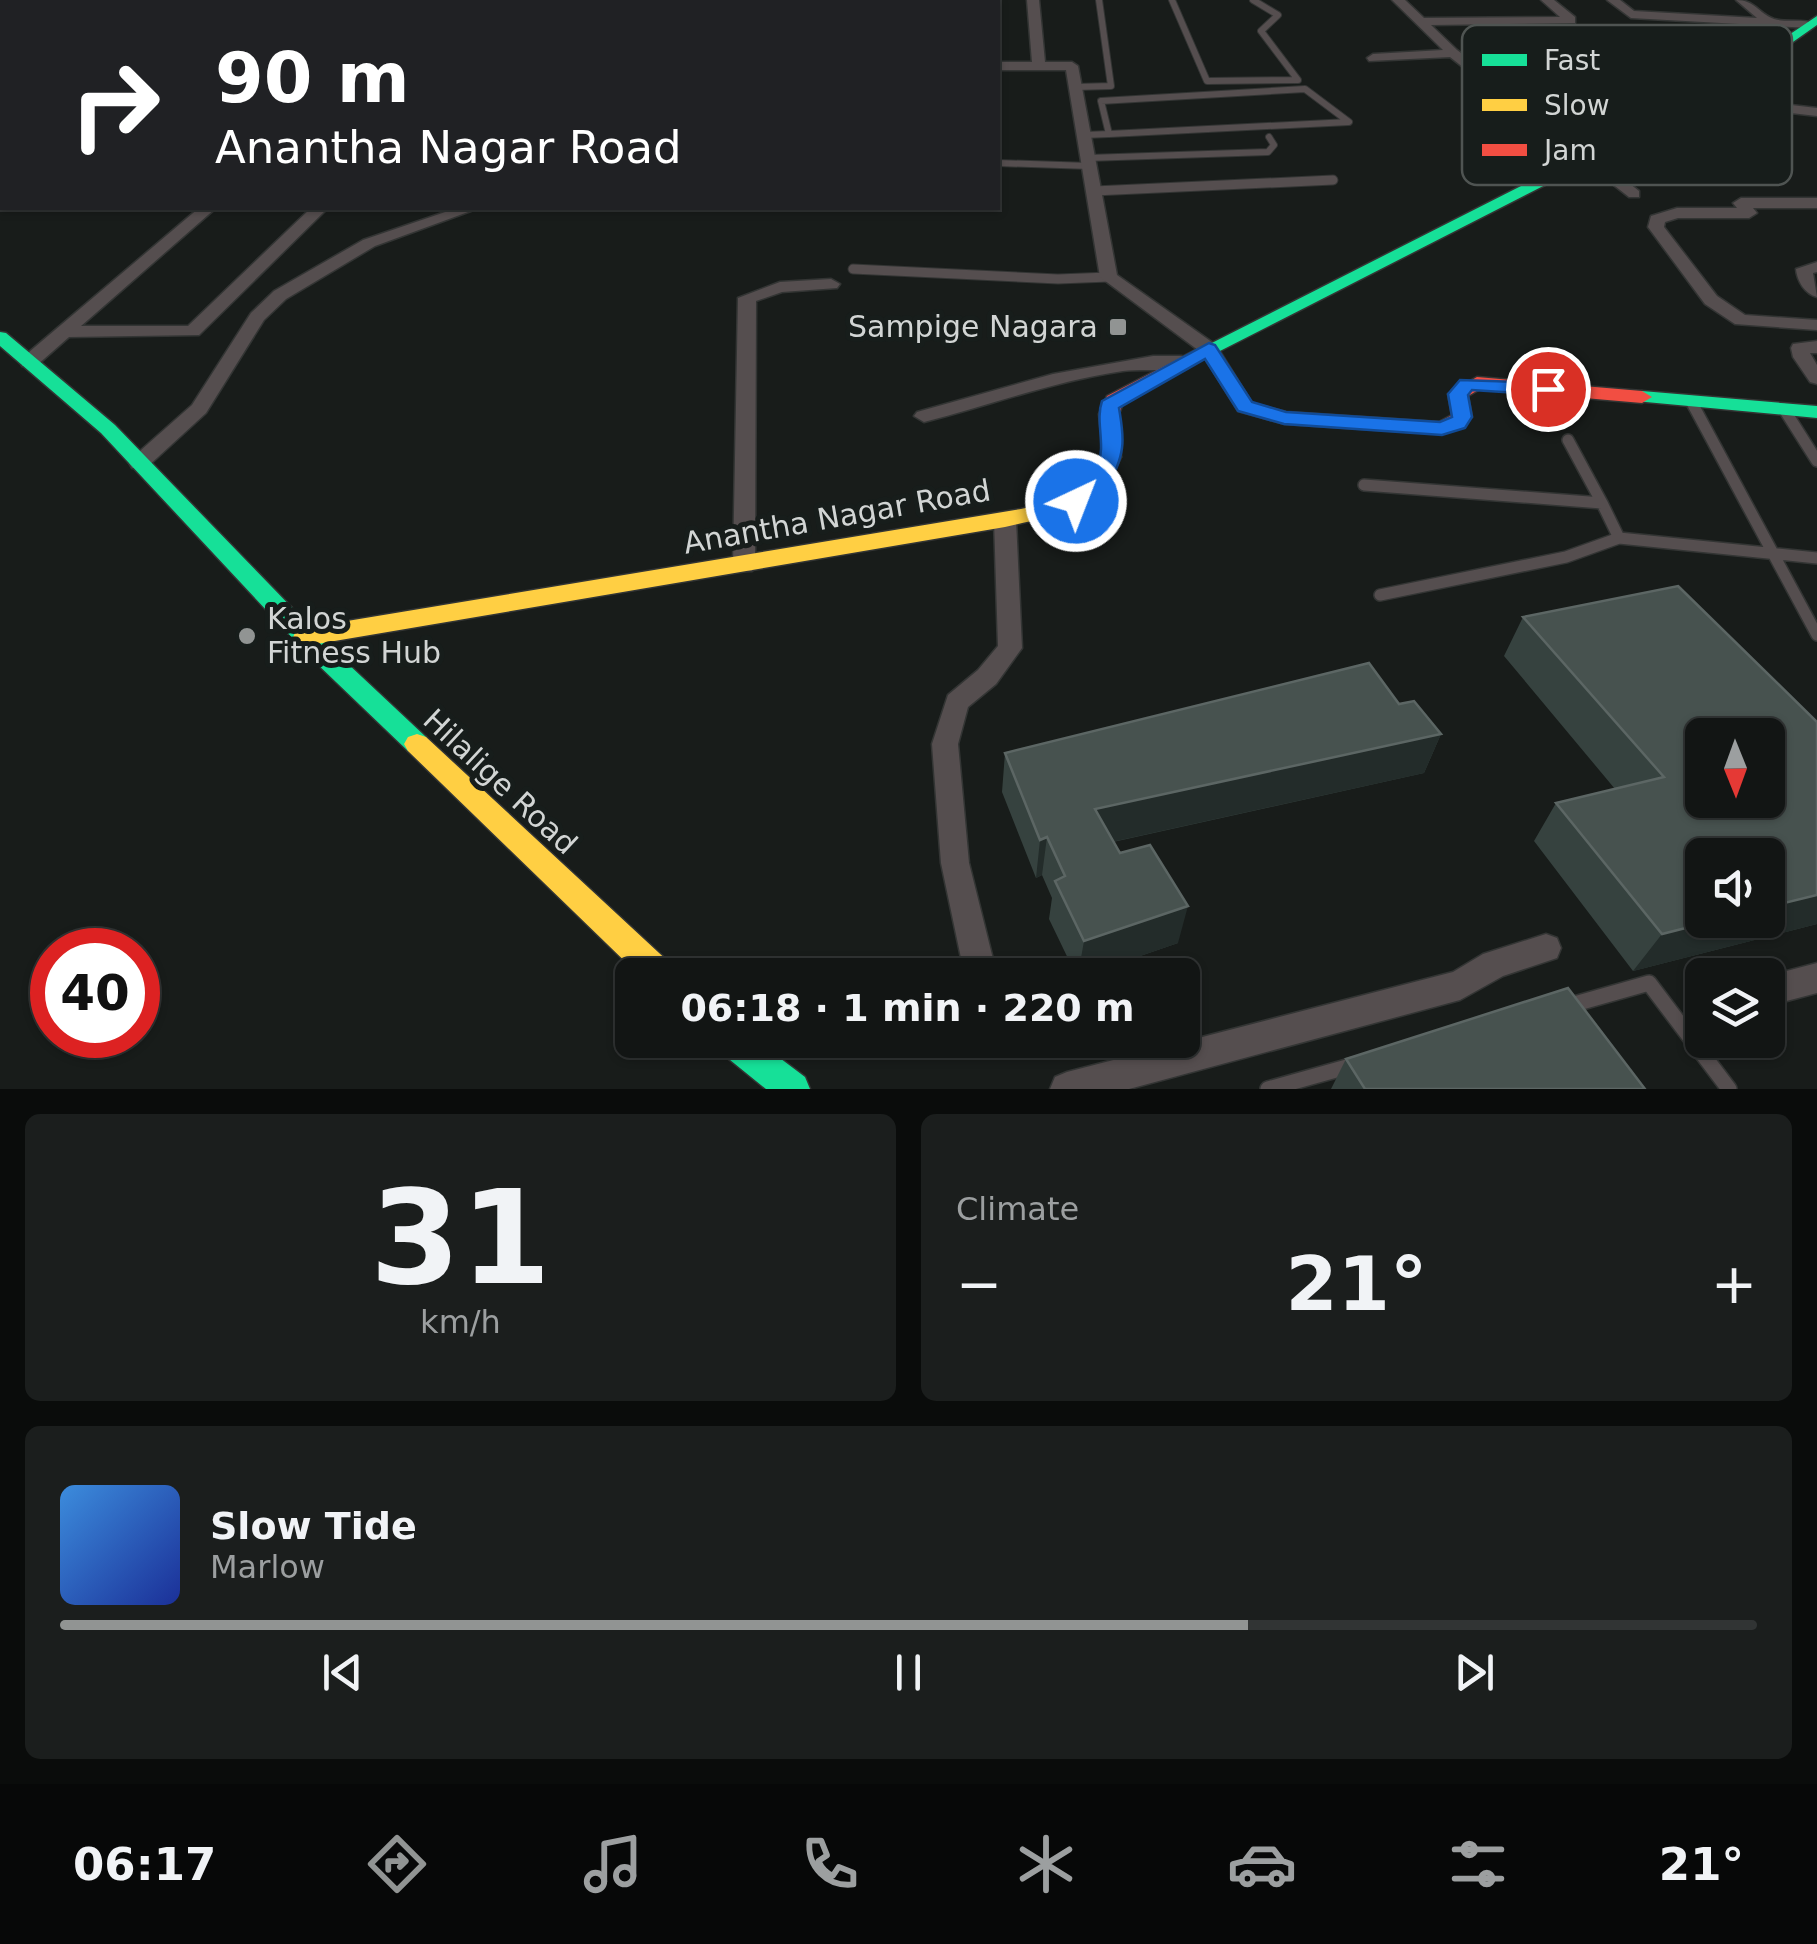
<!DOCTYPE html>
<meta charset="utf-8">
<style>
:root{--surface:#121514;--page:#1b1e1d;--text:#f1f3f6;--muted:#9c9fa0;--line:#313434;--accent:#919493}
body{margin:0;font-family:"DejaVu Sans",sans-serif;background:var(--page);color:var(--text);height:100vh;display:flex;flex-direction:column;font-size:38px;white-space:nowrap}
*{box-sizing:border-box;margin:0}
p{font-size:32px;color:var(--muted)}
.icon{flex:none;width:55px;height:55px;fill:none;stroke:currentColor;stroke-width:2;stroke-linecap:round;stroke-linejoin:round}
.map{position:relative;height:1089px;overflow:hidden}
.sheet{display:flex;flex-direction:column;gap:25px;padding:25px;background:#0a0c0b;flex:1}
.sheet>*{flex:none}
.banner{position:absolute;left:0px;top:0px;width:1000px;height:210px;box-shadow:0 2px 8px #0004,0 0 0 2px var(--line);background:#202124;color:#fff;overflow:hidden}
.needle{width:65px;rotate:179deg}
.tools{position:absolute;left:1685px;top:718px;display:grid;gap:20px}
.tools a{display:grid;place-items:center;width:100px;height:100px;border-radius:15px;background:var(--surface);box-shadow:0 2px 8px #0004,0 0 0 2px var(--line);font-size:50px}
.speed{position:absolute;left:30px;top:928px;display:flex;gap:20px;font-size:50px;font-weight:700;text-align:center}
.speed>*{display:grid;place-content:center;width:130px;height:130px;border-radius:50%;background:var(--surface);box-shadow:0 2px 8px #0004,0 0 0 2px var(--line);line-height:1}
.speed .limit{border:15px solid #d22;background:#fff;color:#111}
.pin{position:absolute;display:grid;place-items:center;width:85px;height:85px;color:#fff;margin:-42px;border:5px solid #fff;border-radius:50%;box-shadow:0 2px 10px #0007}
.me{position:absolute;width:110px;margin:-55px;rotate:43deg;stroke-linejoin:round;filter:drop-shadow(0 0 8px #0008)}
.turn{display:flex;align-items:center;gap:35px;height:210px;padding:0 50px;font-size:45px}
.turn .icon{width:130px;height:130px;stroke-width:2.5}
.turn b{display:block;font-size:70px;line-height:85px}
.big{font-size:75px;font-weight:700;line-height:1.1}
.sheet .tile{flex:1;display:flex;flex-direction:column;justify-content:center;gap:15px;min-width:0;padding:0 35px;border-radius:15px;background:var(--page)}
.sheet .dial{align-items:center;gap:0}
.dial b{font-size:130px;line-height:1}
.song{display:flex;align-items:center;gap:30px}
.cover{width:120px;height:120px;border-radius:15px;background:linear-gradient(135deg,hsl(210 70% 55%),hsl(230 70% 35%))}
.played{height:10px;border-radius:5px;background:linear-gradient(90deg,var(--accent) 70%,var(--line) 70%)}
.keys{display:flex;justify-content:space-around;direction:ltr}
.heat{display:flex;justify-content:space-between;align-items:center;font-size:55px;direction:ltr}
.sheet .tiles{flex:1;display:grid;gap:25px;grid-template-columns:1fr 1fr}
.tile:last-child{grid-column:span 2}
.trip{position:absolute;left:615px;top:958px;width:585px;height:100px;border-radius:15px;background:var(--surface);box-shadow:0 2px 8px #0004,0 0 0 2px var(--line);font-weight:700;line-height:100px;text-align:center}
.tab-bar{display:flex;height:160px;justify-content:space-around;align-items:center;background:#070808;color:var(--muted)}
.tab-bar .icon{width:70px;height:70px}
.tab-bar .on{color:var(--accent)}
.tab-bar b{font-size:45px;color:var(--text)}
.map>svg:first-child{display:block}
</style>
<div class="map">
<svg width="1817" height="1089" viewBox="0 0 1817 1089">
<rect width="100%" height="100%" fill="#181c1a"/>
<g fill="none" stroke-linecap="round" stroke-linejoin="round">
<defs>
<path id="lane-far3" d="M1172,0L1207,81L1298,80L1261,31L1278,15L1253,0
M1075,87L1111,86L1099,0
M1305,89L1349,122L1109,134L1101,101Z
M1084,135L1109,134
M1088,158L1268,152L1274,145L1269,137
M998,163L1090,166"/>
<path id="lane-far2" d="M1094,191L1333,180
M853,269L1058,279L1109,277"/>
<path id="lane-far1" d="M1691,401L1817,635
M1784,409L1817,461
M1568,440L1602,503
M1364,485L1602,503L1619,538
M1380,595L1566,557L1619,538L1817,558"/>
<path id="lane" d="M1564,1007L1649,983L1729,1089
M1268,1089L1354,1065"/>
<path id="street" d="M0,0H8L0,4Z
M884,0H896V2H885Z
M1027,0H1039L1045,62H1072L1078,66L1117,275L1216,345V353H1202L1100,277L1066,70H998V62H1032Z
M1392,0H1405L1424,18L1560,17L1541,0H1554L1575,17V23L1431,25L1457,50L1601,161L1657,160L1659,163L1652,167L1612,170L1639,191V197H1629L1450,57L1369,61L1367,58L1373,54L1443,50Z
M1607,0H1620L1634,11L1757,18L1736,0C1755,0 1758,13 1774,19C1787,23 1803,18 1816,24L1810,28L1631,18Z
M1703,95L1817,108V116L1698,102V96Z
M1741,198H1817V208H1753L1757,213L1749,218H1678L1665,222L1664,227L1717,296L1745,315L1817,320V330L1735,324L1705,304L1648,227L1651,216L1677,208H1737L1733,203Z
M199,208H216L81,326H188L311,208H328L199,335L69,337L36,366H22V358Z
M457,208H479L375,246L286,299L264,320L206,413L146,468H132L129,463L132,458L192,405L251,313L274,291L363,240Z
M1817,262V272L1813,273L1817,297C1805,294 1797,281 1796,269Z
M831,279L840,284L837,288L782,292L756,301L755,565L752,571H736L733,565L738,298L780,282Z
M1817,341V353H1810L1817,365V384L1810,382L1793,357L1791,348L1793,344Z
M1153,356H1182L1191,362C1177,374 1142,368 1123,371C1055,381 990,405 924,422L914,416L917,412L1053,374Z
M1005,513L1016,520L1022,648L996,684L968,707L958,744L969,863L995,967L991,975H937L942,965L961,958L941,863L932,744L948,695L978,670L998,646L994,520Z
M1546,934L1557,938L1561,948L1557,958L1503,976L1460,1000L1129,1089H1050L1055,1077L1067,1072L1453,972L1483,954Z
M1817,963V993L1768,1006V976Z"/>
<path id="fast" d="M1817,16V25L1708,102L1216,353H1202L1200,349L1698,96Z
M0,332L6,333L115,425L330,647L426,737L430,744L426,751L417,754L408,751L312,659L101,433L0,346Z
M1642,391L1817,406V418L1635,401L1632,397Z
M714,1040H756L805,1077L810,1089H766L719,1051Z"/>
<path id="slow" d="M1111,451L1121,457C1100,507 1054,516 1005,527L305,646L296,643L293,637L296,631L305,628L1021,509C1064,499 1081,490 1104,452Z
M417,734L426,737L672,965L677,975H639L408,751L404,744L408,737Z"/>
<path id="jam" d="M1209,343L1216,345L1252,403L1286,412L1439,422L1452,415L1448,394L1477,377L1642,391L1652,397L1642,403L1480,389L1468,396L1472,417L1442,434L1285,424L1238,411L1205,358L1123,403L1119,414L1121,457L1111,463L1104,462L1099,414L1107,396Z"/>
</defs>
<use href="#lane-far3" stroke="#333534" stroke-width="8"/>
<use href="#lane-far2" stroke="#333534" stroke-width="11"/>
<use href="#lane-far1" stroke="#333534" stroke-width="14"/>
<use href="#lane" stroke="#333534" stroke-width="18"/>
<use href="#street" stroke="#333534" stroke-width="3"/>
<use href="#fast" stroke="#333534" stroke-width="3"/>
<use href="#slow" stroke="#333534" stroke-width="3"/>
<use href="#jam" stroke="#333534" stroke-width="3"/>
<use href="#lane-far3" stroke="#554e4f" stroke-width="6"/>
<use href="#lane-far2" stroke="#554e4f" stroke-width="9"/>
<use href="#lane-far1" stroke="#554e4f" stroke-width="11"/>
<use href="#lane" stroke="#554e4f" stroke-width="15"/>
<use href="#street" fill="#554e4f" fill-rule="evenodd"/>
<use href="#fast" fill="#16e098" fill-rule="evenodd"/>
<use href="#slow" fill="#ffcf43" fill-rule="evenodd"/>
<use href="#jam" fill="#f24e42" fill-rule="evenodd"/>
</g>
<path fill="#36423f" d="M59,0H514L512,2H54Z
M1523,617L1817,722V924L1633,971L1534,841L1556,803L1615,789L1504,656Z
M1399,704L1441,734L1424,773L1113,842L1178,943L1085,975H1076L1049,919L1052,898L1042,875L1036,878L1002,792L1005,753Z
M1346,1059L1645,1089H1331Z"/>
<path fill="#232c2a" d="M332,0H366V2H329Z
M2,104V138L0,139V105Z
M1441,734L1424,773L1089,847L1095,809Z
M1047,837L1042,875L1036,878L1040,840Z
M1817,895V924L1633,971L1662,934L1717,920H1768V907Z
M1188,906L1178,943L1085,975H1078L1084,941Z"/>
<path fill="#47524f" stroke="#5c6664" stroke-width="2.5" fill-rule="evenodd" d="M59,0H332L329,2H54Z
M2,29V104L0,105V30Z
M1678,586L1817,722V895L1768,907V855H1702V920H1717L1662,934L1556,803L1664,777L1523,617ZM1702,735H1768V800H1702Z
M1369,663L1399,704L1414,701L1441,734L1095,809L1120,853L1150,845L1188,906L1084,941L1055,881L1065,876L1047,837L1040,840L1005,753Z
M1568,988L1645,1089H1365L1346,1059Z"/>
<path fill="#1a73e8" stroke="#114b97" stroke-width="2.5" d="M1209,343L1215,345L1252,402L1286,412L1440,422L1452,417L1448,394L1460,380L1548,383L1558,389L1548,395L1472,390L1468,395L1472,417L1465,428L1442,435L1284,424L1238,411L1205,359L1119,408C1121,421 1124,435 1122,448C1119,472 1097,514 1068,506L1065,501C1075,489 1091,482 1098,466C1106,444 1095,421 1102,401Z"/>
<g fill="#919493" stroke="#171d1b" stroke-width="4">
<rect x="1108" y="317" width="20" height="20" rx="5"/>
<circle cx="247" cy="636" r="10"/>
</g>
<g text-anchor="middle" stroke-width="10" stroke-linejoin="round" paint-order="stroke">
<g font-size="30" fill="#d2d5d4" stroke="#171d1b" text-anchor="end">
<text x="1098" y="337">Sampige Nagara</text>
<text x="267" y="629" text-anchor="start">Kalos<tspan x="267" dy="34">Fitness Hub</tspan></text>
</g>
<g font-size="30" fill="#d2d5d4" stroke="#171d1b">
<text transform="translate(837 517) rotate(-10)" y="10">Anantha Nagar Road</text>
<text transform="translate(500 782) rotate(43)" y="10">Hilalige Road</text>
</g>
</g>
<rect x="1462" y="25" width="330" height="160" rx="15" fill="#171d1b" stroke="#4f5452" stroke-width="2.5"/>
<rect x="1482" y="54" width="45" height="12" fill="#16e098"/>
<rect x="1482" y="99" width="45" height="12" fill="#ffcf43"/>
<rect x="1482" y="144" width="45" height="12" fill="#f24e42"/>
<g font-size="28" fill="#d2d5d4">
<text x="1544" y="70">Fast</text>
<text x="1544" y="115">Slow</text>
<text x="1544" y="160">Jam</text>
</g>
</svg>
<div class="tools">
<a><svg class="needle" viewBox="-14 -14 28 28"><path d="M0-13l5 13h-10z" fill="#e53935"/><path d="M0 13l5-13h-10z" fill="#9c9fa0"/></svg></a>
<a><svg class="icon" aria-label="sound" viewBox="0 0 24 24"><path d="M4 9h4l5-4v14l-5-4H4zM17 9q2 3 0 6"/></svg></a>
<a><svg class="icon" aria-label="layers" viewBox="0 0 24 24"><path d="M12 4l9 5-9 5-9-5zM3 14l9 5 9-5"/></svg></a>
</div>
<div class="speed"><div class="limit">40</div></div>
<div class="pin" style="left:1548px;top:389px;background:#d93025"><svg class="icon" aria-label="arrive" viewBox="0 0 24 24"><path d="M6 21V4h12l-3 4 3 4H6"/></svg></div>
<svg class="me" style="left:1076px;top:501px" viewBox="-20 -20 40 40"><circle r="17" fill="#1a73e8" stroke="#fff" stroke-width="3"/><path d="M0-11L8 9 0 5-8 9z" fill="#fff"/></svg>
<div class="trip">06:18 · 1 min · 220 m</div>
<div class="banner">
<div class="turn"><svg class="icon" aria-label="right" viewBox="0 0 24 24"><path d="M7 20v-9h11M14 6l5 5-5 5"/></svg><div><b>90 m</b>Anantha Nagar Road</div></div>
</div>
</div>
<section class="sheet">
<div class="tiles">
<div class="tile dial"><b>31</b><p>km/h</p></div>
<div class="tile"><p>Climate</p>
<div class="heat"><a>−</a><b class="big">21°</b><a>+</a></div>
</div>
<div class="tile">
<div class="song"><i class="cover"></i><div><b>Slow Tide</b><p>Marlow</p></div></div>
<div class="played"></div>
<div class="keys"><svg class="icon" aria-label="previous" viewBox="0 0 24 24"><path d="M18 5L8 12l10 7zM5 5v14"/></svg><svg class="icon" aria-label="pause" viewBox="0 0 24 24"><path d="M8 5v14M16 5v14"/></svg><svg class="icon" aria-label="next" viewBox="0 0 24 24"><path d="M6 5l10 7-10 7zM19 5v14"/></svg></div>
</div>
</div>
</section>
<nav class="tab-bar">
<b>06:17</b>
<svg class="icon on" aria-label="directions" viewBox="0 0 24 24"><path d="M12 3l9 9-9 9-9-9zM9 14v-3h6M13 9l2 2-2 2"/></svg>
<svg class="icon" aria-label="music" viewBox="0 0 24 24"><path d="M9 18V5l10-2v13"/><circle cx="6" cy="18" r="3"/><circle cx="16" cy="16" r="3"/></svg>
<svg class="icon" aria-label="phone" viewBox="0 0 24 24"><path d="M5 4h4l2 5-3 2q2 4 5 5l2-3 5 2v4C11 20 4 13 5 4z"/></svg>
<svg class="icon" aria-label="climate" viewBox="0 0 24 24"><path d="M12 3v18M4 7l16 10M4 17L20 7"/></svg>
<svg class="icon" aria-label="car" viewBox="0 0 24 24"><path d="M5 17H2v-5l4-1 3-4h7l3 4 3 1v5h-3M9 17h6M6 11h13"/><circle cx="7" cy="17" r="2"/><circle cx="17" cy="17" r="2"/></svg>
<svg class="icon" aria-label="filters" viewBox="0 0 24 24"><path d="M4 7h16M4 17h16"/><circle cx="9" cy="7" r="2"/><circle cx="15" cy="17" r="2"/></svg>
<b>21°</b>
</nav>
